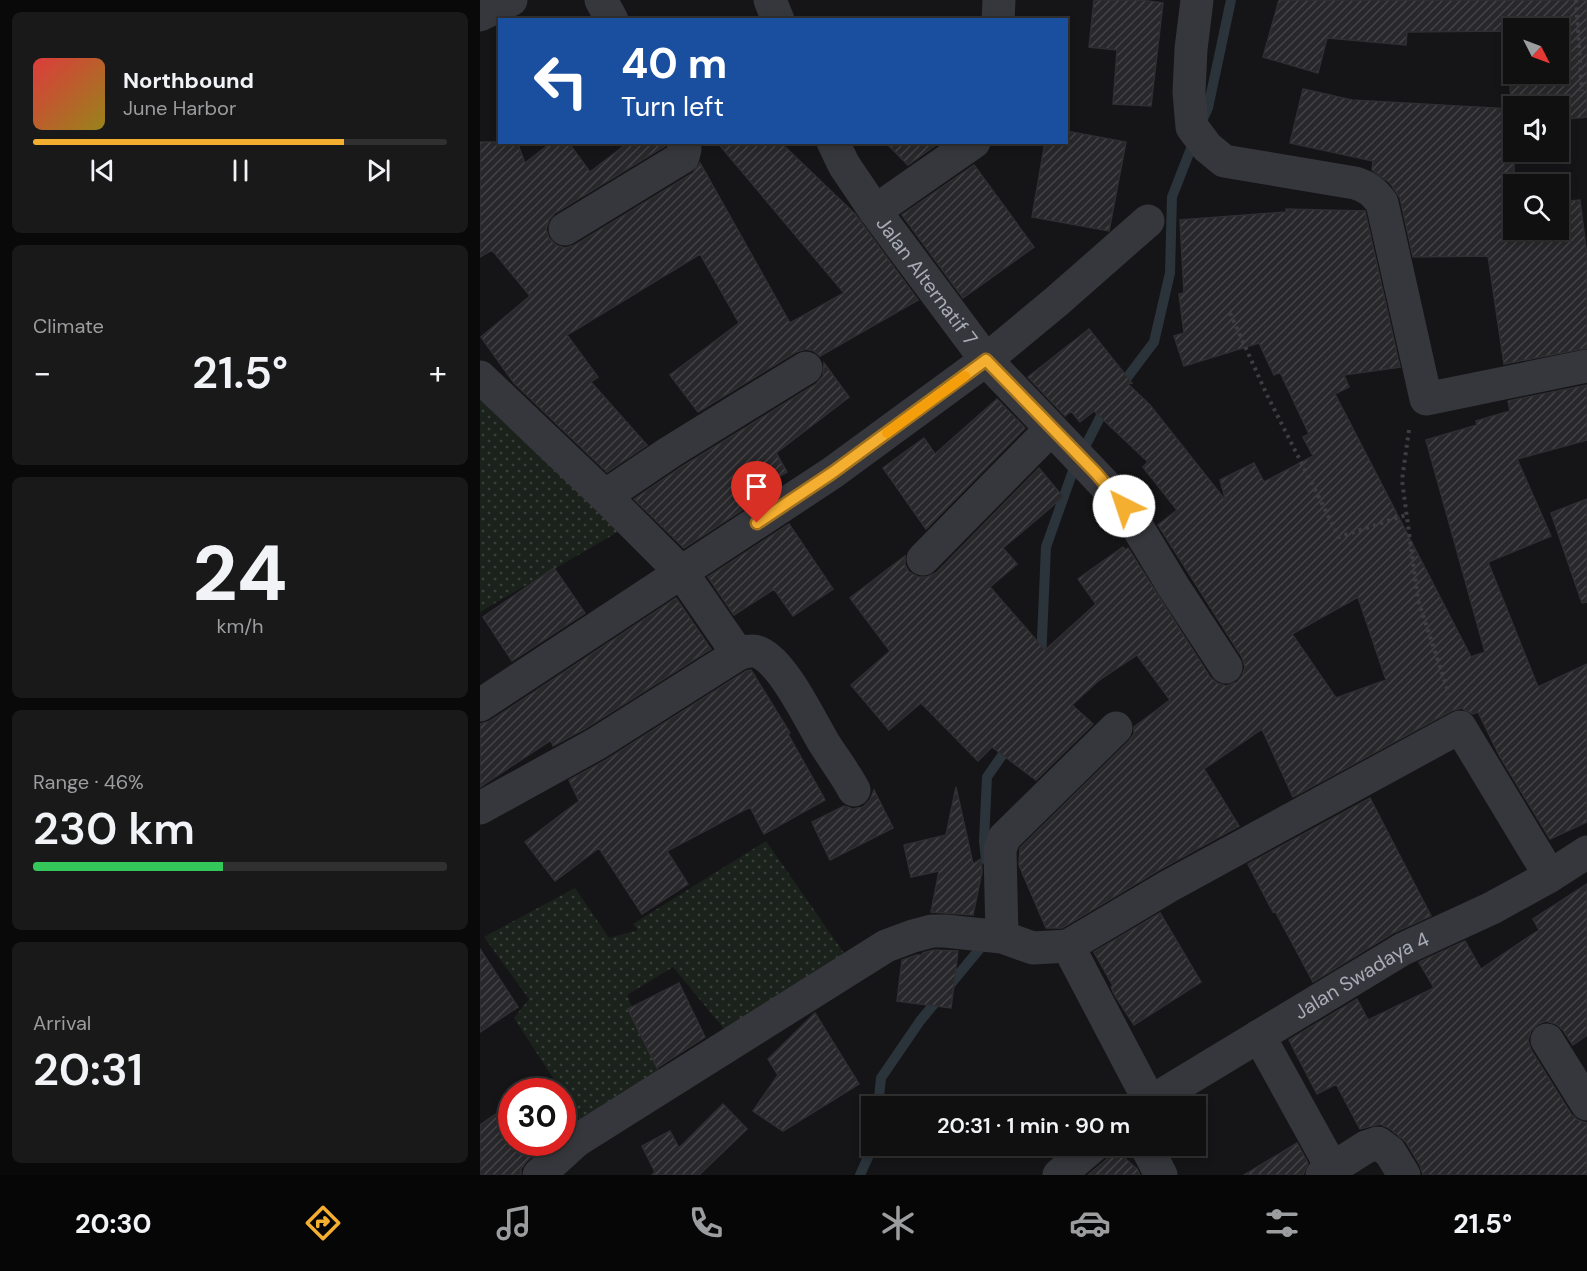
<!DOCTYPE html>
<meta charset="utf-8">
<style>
:root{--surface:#101011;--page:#19191a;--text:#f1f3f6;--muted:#9c9d9f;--line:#303031;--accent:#f4ae30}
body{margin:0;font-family:"DM Sans",sans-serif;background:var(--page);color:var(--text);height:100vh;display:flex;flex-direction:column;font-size:22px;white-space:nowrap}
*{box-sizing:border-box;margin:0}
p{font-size:20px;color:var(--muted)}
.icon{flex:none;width:33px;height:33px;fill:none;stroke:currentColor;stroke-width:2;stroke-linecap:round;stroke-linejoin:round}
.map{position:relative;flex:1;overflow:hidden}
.drawer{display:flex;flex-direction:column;gap:12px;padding:12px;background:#090909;width:480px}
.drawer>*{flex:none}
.guide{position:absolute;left:18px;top:18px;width:570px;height:126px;border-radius:0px;box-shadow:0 3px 9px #0003,0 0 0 2px var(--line);background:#1a4fa0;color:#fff;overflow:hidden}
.needle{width:39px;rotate:132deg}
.tools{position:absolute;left:1023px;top:18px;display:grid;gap:12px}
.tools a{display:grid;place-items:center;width:66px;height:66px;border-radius:0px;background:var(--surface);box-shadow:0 3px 9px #0003,0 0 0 2px var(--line);font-size:30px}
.speed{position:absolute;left:18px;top:1078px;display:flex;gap:12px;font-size:30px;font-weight:700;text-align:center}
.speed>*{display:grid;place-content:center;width:78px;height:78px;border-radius:50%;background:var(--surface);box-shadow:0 3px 9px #0003,0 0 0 2px var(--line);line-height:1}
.speed .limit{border:9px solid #d22;background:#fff;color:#111}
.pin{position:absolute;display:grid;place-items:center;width:51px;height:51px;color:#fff;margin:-62px -26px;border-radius:50% 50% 50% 0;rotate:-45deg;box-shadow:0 0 6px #0007}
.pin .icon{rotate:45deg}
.me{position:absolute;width:66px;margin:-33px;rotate:319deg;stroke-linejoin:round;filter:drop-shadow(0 0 4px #0008)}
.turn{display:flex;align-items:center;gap:21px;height:126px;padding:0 24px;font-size:27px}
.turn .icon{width:78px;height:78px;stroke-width:2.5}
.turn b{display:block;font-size:42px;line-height:51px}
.big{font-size:45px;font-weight:600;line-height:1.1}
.drawer .card{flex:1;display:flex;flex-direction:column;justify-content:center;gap:9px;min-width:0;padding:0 21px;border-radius:9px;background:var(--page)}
.drawer .dial{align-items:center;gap:0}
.dial b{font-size:78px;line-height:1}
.song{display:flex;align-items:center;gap:18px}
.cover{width:72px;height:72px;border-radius:9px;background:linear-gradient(135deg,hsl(0 70% 55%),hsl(50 70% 35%))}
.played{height:6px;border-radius:3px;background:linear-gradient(90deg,var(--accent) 75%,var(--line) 75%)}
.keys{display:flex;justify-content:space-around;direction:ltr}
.heat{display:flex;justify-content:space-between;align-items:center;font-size:33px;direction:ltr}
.charge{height:9px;border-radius:4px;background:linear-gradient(90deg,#34c759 46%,var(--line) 0)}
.trip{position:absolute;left:381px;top:1096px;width:345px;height:60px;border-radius:0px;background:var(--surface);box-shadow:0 3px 9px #0003,0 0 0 2px var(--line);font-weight:600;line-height:60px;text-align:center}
.tabs{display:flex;height:96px;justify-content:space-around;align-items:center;background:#060607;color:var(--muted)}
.tabs .icon{width:42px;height:42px}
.tabs .selected{color:var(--accent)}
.tabs b{font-size:27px;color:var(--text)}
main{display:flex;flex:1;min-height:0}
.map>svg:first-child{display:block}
</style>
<main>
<section class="drawer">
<div class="card">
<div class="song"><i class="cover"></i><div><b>Northbound</b><p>June Harbor</p></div></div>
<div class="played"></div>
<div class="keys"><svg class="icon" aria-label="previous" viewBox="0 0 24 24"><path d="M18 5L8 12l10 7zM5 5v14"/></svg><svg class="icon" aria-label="pause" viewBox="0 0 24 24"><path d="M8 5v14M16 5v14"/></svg><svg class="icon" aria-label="next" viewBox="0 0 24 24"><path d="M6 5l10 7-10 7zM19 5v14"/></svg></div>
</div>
<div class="card"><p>Climate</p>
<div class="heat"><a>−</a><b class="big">21.5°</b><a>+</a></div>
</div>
<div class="card dial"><b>24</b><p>km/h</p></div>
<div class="card"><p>Range · 46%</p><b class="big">230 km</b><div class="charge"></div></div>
<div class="card"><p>Arrival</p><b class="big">20:31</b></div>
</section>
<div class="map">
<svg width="1107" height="1175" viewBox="0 0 1107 1175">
<defs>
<pattern id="grass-dots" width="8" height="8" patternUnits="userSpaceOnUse" patternTransform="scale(1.5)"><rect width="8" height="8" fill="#1b221c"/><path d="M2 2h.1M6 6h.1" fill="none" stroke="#393f3b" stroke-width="1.8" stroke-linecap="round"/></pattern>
<pattern id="building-hatch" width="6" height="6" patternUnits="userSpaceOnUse" patternTransform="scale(1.5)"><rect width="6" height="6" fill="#28282b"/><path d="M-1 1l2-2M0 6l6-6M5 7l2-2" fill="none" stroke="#444448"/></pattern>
</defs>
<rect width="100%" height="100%" fill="#151517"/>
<path fill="url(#grass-dots)" d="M0,390L143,529L0,612Z
M286,841L366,956L245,1030L193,967L147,995L182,1076L105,1127L34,1018L49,999L4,937L95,888L129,938L158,930L153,924Z"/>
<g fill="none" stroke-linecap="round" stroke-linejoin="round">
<path stroke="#2b343b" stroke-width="10" d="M722,121L728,108L751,0
M640,387L674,342L690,273L692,197L715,138
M561,661L566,547L594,468L627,404
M506,860L504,841L507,777L530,744
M398,1107L401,1078L440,1021L507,940
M380,1175L393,1146"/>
</g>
<path fill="url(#building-hatch)" stroke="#2f2f33" stroke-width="1.5" fill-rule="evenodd" d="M614,0H660L683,3L671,106L633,104L637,50L609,47Z
M799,0H1107V117L1078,120V106H1034V230H1078V202L1100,200L1107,256V348L1024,364L1008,256L933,257L920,198L910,183L892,170L893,161L810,143L823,89L872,100L1032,109L1025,31L927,32L926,45L847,38L838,73L783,57ZM1034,28H1078V74H1034Z
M586,131L646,142L629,231L552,217L565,142H586Z
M0,142H37L45,163L72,142H88L110,172L149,142H185V146L75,213L69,220L66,229L69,238L76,245L85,248L95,245L213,173L220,163L310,323L364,293L237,142H300L375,214L438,300L340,356L334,351L326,349L316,352L218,412L190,375L259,323L220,254L87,335L118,377L111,382L167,445L127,472L34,383L1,337L50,296L12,250L0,257Z
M405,142H460L428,165Z
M494,165L554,247L483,298L422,215Z
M806,209L885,211L920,367L864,375L869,387L855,394L991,657L1005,652L946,440L997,425L996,421L1030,411L1028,401L1107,385V440L1037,459L1071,536L1008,562L1058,687L1107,664V822L1070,839L1019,755L998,712L993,714L981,708L971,711L813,797L782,729L724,769L759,826L679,870L582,928H566L539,865L540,848L649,741L654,734V727L690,700L657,655L618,681L592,705L613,724L556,780L512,747L498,761L441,703L409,730L371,685L410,651L370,598L425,556V565L429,572L438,577H447L456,573L559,468L583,497L523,548L537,564L510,587L565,650L616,604L598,579L643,547L645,550L648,548L730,677L737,683L746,686L757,682L762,676L765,667L762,657L678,525L697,510L663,467L668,462L614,411L600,422L591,411L585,416L548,377L609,329L652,383L648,384L670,405L746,501L740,480L774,463L784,482L833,456L823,437L829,434L800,372L794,375L779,343L704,366L694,336L704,333L699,294L704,293L700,220L806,212ZM878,597L906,680L856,698L812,634Z
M344,363L369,397L296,453L307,472L284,486L288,493L204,548L154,499L200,468L336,384L343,376Z
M517,399L545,428L446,529L403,468L444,438L455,454Z
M1107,499V602L1102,603L1071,513Z
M309,524L353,589L313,616L294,589L254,615L228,577Z
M74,568L105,613L32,661L3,617Z
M196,598L231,649L106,728L73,746L71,740L0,787V724L10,721Z
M271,670L310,733L308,734L345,800L284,834L270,807L187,851L208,884L162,914L119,848L75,881L45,842L99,801L89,780L126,760L266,671Z
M476,787L493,864L501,859L502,872L493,915L451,912L459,871L431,877L424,845L466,835Z
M394,790L413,828L350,860L332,822L364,806L373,809L383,807L390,800Z
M890,798L951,916L913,933L833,982L795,911L793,912L768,864Z
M1107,884V1035L1093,1045L1083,1030L1076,1024L1066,1021L1058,1024L1051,1031L1048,1040L1051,1050L1091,1114L1098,1120L1107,1123V1175H943L940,1165L926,1142L909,1128L900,1124L880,1129L856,1084L837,1094L809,1040L877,999L888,1020L954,988L939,962L985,941L1001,969L1059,930L1053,919Z
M680,913L721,982L654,1025L634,994L631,987L633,986L614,952Z
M0,949L38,1007L0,1032Z
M454,950L478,951L471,1008L417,1001L422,960L437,955H442L443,953Z
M199,983L225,1037L177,1068L148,1009Z
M335,1013L379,1084L303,1131L273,1111L298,1075L288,1059Z
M32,1103V1143H52L58,1151L46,1162L41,1169V1175H0V1125Z
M243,1104L267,1129L219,1175H172L175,1172L162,1146L190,1131L199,1148Z
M817,1143L828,1163L823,1175H764Z
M631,1146L657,1169L660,1175H608L626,1160L630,1153Z"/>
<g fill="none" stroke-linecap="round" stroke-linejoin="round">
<path stroke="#3c3e43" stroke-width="4" stroke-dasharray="3 4.5" stroke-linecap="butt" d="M1096,0L1102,91
M750,313L787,395L859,537L926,515
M929,430L922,480L938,600L969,694"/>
<g stroke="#36373c" stroke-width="33">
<path d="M121,0L132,20"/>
<path d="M290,0L298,20"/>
<path d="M717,0L711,49L709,92L712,127L727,147L744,161L875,183C888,187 894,192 902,203L946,399L1107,366"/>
<path d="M0,15L31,0"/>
<path d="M518,20L519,0"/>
<path id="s1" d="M353,142L364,165L395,211L506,360L644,505L693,586L746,667"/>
<path d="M395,211L494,142"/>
<path d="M85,229L203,157L205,149L203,142"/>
<path d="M0,377L125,496L202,573L258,654L116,744L0,808"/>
<path d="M125,496L190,452L326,368"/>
<path d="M443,559L571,429"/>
<path d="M258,654C265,652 273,649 280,653C304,664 330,720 344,743C354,759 365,773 374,790"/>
<path d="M0,705L352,473L506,360L577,301L668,221"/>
<path d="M522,937L520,850L524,838L636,728"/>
<path d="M779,1036L852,1168"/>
<path d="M1067,1040L1107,1104"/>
<path d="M670,1102L588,946L689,886L980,727L1070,876"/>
<path id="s2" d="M662,1107L923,949L1012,908L1070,876L1107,852"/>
<path d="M666,1146L681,1175"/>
<path d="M59,1175L96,1141L406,946L433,936L452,931H465L522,937L553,948L588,946"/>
<path d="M579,1175L613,1146"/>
<path d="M842,1175L886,1147L898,1143L910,1152L924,1175"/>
</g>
</g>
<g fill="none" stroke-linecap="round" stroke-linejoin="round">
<defs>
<path id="route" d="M277,523L352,473L506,360L616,473L644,506"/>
</defs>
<use href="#route" stroke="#9f711f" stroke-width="15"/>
<use href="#route" stroke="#f4ae30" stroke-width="10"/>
<path stroke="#f59e0b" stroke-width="10" d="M407,433L485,376"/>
</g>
<g text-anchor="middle" stroke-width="6" stroke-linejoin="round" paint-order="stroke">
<g font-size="20" fill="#a7acb7" stroke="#101012">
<text dy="7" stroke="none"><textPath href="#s1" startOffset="168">Jalan Alternatif 7</textPath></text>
<text dy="7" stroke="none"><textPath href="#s2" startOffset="256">Jalan Swadaya 4</textPath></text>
</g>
</g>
</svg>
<div class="tools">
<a><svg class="needle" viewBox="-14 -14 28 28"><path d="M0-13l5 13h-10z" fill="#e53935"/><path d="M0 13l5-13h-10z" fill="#9c9d9f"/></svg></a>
<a><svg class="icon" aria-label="sound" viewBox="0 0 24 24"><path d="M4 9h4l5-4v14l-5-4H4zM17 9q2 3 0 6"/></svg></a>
<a><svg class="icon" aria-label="search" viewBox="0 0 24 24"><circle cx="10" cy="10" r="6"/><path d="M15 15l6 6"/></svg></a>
</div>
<div class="speed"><div class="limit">30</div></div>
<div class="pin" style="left:277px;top:523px;background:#d93025"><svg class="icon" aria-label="arrive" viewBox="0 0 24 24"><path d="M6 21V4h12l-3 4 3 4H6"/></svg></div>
<svg class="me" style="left:644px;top:506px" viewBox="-20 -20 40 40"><circle r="19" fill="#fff"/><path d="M0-13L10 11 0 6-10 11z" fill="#f4ae30"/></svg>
<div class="trip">20:31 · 1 min · 90 m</div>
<div class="guide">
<div class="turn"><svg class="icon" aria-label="left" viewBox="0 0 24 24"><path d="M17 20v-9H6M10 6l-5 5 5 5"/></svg><div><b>40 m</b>Turn left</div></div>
</div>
</div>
</main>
<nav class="tabs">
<b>20:30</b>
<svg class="icon selected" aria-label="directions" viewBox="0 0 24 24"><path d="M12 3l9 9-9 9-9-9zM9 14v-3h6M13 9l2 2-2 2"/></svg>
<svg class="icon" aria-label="music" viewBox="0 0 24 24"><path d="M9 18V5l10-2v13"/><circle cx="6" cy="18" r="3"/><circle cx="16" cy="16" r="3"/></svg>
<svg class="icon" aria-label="phone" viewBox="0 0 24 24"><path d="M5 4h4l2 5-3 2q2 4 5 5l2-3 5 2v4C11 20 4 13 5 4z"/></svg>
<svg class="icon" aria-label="climate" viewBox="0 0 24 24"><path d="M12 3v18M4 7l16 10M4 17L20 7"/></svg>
<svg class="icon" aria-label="car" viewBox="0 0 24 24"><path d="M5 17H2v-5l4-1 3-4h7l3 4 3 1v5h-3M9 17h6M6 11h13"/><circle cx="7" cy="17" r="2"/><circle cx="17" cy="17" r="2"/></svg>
<svg class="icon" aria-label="filters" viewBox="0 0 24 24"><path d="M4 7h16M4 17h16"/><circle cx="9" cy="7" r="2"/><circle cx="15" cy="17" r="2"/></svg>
<b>21.5°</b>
</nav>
